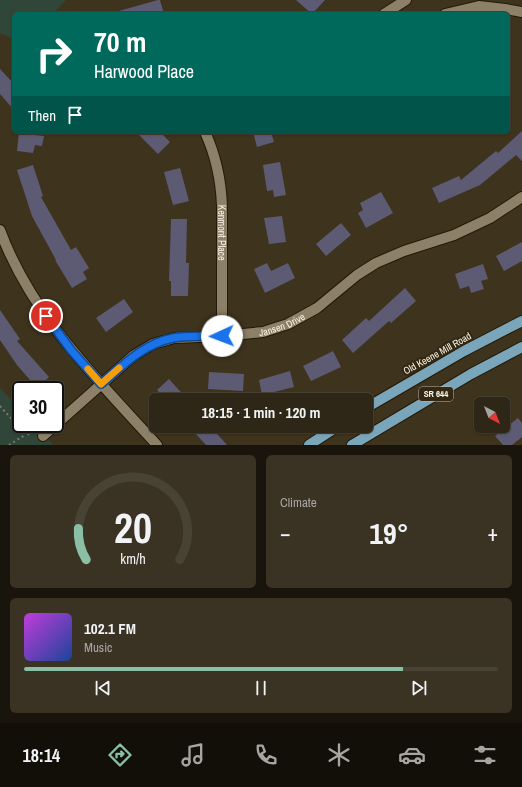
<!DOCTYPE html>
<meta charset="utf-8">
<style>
:root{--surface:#2e2616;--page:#3a3223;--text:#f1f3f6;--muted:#a7a5a1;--line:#494335;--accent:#8abfa5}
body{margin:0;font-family:"Archivo Narrow",sans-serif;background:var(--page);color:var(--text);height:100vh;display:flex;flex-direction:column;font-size:15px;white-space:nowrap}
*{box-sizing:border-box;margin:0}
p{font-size:13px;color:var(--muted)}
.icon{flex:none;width:22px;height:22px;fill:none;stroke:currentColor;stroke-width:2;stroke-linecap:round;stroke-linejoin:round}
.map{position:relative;height:445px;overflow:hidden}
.panel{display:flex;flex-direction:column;gap:10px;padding:10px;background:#19150c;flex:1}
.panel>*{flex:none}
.hud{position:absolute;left:12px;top:12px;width:498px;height:122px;border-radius:6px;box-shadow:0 1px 3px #0004,0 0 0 1px var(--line);background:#00695c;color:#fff;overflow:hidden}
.needle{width:26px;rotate:138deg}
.buttons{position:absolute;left:474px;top:397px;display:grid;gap:8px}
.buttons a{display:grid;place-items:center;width:36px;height:36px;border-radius:6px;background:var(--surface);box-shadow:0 1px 3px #0004,0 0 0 1px var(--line);font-size:20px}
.speed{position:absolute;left:12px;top:381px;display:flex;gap:8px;font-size:20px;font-weight:700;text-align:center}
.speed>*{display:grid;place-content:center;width:52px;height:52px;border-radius:50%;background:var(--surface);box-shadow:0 1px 3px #0004,0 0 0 1px var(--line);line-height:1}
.speed .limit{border:2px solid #111;border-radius:6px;background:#fff;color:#111}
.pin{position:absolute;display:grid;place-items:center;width:34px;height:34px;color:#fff;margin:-17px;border:2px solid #fff;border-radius:50%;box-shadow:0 1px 4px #0007}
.me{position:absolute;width:44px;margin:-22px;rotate:268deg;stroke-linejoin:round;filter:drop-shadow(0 0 3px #0008)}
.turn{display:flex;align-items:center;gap:14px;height:84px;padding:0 16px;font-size:18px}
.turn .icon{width:52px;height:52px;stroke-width:2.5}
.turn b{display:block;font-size:28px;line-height:34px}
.then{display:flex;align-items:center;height:38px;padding:0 16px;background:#0003;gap:8px;font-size:15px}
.big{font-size:30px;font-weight:700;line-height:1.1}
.panel .tile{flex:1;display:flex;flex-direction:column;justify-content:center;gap:6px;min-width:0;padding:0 14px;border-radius:6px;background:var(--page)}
.panel .dial{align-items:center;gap:0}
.dial svg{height:104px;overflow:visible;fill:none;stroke:var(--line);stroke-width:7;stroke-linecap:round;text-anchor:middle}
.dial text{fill:var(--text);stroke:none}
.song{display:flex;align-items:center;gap:12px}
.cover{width:48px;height:48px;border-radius:6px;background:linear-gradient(135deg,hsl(290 70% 55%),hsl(220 70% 35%))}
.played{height:4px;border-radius:2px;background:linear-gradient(90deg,var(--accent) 80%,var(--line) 80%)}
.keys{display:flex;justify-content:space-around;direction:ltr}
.heat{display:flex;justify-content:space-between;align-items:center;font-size:22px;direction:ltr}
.panel .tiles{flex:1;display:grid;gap:10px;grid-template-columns:1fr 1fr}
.tile:last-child{grid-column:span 2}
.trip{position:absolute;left:149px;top:393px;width:224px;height:40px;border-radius:6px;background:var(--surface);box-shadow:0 1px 3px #0004,0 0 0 1px var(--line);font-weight:700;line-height:40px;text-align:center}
.dock{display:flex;height:64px;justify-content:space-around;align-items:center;background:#120f09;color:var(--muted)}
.dock .icon{width:28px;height:28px}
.dock .active{color:var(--accent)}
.dock b{font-size:18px;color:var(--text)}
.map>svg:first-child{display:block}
</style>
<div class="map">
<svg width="522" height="445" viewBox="0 0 522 445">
<rect width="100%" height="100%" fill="#3e331d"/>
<path fill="#2f4638" d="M0,0H66L53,14H14V39L0,33Z
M0,388L21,410V424H34L53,445H0Z"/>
<path fill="#5c5b73" d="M158,0H160L164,14H119V11Z
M296,0H325L312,14Z
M0,69L14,84V110L0,94Z
M522,131V161L516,155L480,185L439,203L432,188L459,176L461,180L496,151L498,153Z
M19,132H36L35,135L44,136L42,146L35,145L33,153L17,151Z
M136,132H160L170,142L158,154Z
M253,132H271L274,142L257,147Z
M280,162L286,195L274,197L273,190L267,191L263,165Z
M33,165L43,196L41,197L71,250L76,247L89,268L83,272L87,279L72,288L55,260H56L32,216L17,170Z
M180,168L189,201L173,205L164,172Z
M381,192L393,213L366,228L358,213L363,210L360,203Z
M282,216L286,242L269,244L264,218Z
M171,219H187L186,263H189L188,296H171V281H169Z
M341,223L351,235L326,256L316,244Z
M522,242V261L504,271L496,256Z
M267,263L271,271L288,263L295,278L265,293L254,269Z
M483,264L488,279L481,281L484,289L471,293L469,286L460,289L455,274Z
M405,288L416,301L391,323L389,321L353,353L342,340L366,318L369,321Z
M124,299L133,312L106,332L96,318Z
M0,310L20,339L17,341L49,377L37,388L17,365L0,340Z
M333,351L341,367L311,381L303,366Z
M290,371L294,387L262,395L259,380Z
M209,372L244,374L243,391L208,389Z
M169,379L188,400H166L157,390Z
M518,418L522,423V437L512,445H503L495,436Z
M203,426H210L227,445H206L195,433Z"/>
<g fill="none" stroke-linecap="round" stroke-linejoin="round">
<defs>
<g id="minor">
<path d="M384,14L406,0"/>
<path d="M445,14L479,6L505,9L522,12"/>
<path id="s1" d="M205,132C216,156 221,180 222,206V336"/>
<path d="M0,230C31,315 97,379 157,445"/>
<path id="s2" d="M43,436L133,356L153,344L174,338L222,336L263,332L288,324L317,308L357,275L376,263L404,251L454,235L490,218L522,197"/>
</g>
<path id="major" d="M366,408L464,351L522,321
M309,445L338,426
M352,445L471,374L522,347"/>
</defs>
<use href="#minor" stroke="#241a05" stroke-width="12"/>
<use href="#major" stroke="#241a05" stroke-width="12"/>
<path stroke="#827866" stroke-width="2" stroke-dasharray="2 3" stroke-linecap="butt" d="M0,406L25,434L32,435
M9,445L25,435"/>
<use href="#minor" stroke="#8d8068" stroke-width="10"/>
<use href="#major" stroke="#7aa6bb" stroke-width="10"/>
</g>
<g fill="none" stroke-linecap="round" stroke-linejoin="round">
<defs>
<path id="route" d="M46,316L71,350L101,384C123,365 143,344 173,338C188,335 207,337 222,336"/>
</defs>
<use href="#route" stroke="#114b97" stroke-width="10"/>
<use href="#route" stroke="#1a73e8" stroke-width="7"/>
<path stroke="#f59e0b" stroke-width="7" d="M88,369L101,384L119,368"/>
</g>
<g text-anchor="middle" stroke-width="4" stroke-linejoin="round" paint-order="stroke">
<rect fill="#332813" stroke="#bfb7a7" stroke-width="1" x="419" y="387" width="34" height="14" rx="3"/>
<g font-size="9" font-weight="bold" fill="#fbf4e7">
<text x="436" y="397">SR 644</text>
</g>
<g font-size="10" fill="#fbf4e7" stroke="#332813">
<text dy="4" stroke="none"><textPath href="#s1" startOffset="103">Kenmont Place</textPath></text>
<text dy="4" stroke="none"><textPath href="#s2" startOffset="275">Jansen Drive</textPath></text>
<text transform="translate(437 353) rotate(-29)" y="4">Old Keene Mill Road</text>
</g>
</g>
</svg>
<div class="buttons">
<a><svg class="needle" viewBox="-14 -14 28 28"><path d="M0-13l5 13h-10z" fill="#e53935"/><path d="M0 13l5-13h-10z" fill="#a7a5a1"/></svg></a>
</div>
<div class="speed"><div class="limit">30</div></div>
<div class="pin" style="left:46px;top:316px;background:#d93025"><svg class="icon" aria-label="arrive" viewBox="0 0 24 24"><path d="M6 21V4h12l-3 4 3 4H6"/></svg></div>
<svg class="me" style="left:222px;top:336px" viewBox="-20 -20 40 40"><circle r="19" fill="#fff"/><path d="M0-13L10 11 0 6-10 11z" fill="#1a73e8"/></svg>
<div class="trip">18:15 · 1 min · 120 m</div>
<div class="hud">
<div class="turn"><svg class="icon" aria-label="right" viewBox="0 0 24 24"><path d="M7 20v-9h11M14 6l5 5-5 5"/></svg><div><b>70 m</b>Harwood Place</div></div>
<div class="then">Then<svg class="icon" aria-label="arrive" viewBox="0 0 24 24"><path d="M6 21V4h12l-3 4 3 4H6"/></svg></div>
</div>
</div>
<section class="panel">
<div class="tiles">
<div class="tile dial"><svg viewBox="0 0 100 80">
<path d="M14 69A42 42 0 1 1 86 69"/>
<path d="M14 69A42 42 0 0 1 8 45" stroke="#8abfa5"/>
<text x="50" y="56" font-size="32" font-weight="700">20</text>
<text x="50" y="72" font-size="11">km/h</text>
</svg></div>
<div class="tile"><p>Climate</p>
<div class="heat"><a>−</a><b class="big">19°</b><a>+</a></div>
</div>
<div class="tile">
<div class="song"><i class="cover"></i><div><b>102.1 FM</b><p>Music</p></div></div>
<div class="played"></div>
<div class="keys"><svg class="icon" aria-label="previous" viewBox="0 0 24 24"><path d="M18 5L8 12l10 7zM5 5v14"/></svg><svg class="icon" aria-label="pause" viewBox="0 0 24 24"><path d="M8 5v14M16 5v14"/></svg><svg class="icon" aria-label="next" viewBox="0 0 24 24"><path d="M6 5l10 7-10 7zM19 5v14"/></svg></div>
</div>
</div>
</section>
<nav class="dock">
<b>18:14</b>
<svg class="icon active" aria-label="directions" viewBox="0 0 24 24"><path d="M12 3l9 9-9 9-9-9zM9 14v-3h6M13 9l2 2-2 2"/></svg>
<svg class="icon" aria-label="music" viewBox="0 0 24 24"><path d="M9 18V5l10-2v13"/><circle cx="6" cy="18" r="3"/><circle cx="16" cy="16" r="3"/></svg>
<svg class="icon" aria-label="phone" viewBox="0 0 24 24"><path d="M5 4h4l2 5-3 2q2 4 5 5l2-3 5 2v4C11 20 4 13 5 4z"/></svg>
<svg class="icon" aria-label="climate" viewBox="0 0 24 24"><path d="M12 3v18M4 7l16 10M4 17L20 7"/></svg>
<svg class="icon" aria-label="car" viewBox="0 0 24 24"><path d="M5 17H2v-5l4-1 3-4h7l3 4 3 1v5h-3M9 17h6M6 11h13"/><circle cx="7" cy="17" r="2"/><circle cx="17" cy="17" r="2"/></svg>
<svg class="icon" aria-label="filters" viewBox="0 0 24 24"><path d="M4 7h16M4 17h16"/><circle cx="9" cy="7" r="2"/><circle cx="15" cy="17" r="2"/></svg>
</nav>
